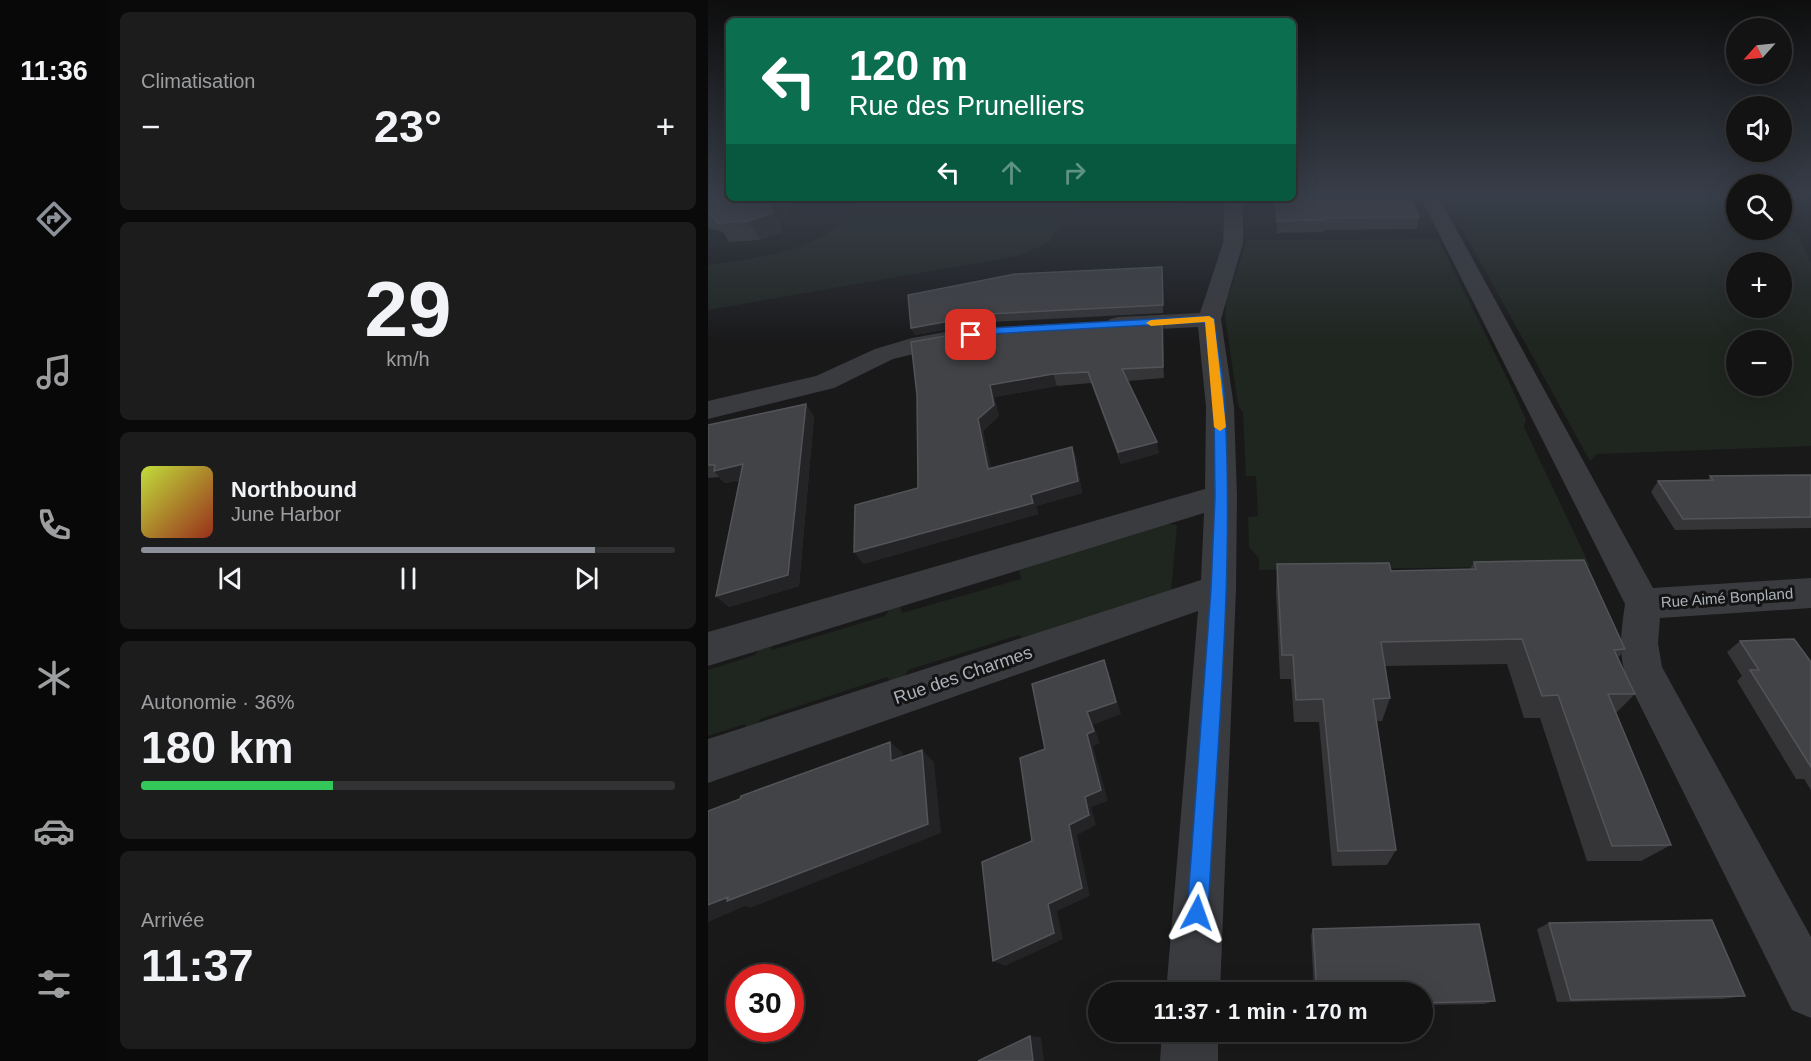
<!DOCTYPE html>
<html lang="fr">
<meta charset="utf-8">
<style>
:root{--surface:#131314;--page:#1c1c1d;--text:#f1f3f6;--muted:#9d9ea0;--line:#323234;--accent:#8c9099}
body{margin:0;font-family:Helvetica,sans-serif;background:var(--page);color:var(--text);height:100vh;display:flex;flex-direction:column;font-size:22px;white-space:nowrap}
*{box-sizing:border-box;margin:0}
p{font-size:20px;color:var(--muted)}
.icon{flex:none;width:33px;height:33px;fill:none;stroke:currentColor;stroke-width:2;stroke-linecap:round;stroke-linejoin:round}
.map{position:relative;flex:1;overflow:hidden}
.panel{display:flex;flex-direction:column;gap:12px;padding:12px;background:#0a0a0b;width:600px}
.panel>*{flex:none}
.banner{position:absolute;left:18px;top:18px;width:570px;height:183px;border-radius:9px;box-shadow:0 6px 24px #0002,0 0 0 2px var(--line);background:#0b6e4f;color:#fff;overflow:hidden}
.needle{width:39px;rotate:243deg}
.buttons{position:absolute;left:1018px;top:18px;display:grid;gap:12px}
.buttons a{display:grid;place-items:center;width:66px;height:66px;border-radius:50%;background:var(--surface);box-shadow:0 6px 24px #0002,0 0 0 2px var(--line);font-size:30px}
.speed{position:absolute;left:18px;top:964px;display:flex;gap:12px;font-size:30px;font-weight:700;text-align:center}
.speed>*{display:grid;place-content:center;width:78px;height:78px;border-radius:50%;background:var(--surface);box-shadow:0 6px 24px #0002,0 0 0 2px var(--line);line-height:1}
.speed .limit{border:9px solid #d22;background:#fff;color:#111}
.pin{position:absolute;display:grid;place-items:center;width:51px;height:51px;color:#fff;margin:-26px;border-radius:12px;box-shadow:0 3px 9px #0006}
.me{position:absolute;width:66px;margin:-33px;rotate:4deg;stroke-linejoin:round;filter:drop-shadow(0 0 4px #0008)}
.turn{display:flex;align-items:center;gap:21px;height:126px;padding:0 24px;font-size:27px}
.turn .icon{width:78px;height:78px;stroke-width:2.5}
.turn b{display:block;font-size:42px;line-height:51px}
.lanes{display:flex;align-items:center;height:57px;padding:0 24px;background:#0003;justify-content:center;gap:30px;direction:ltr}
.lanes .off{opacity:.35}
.big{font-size:45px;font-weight:800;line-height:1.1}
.panel .widget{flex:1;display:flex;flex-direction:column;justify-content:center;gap:9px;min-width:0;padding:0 21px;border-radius:9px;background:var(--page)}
.panel .dial{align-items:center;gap:0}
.dial b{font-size:78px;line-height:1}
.song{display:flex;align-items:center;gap:18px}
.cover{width:72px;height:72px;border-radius:9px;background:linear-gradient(135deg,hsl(70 70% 55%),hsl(10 70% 35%))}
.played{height:6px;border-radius:3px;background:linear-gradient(90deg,var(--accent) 85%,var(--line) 85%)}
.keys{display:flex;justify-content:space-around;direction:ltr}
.heat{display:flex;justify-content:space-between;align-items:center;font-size:33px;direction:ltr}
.charge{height:9px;border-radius:4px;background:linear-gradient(90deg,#34c759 36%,var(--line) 0)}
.trip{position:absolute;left:380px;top:982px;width:345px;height:60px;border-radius:30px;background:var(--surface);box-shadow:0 6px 24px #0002,0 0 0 2px var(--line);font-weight:800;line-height:60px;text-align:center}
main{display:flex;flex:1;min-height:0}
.tabs{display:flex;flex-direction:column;width:108px;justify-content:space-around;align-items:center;background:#080808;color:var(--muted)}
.tabs .icon{width:42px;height:42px}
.tabs .active{color:var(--accent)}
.tabs b{font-size:27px;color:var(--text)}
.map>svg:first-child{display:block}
</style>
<main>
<nav class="tabs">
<b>11:36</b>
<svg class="icon active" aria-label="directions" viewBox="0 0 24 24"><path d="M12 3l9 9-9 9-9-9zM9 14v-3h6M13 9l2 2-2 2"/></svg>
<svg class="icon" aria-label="music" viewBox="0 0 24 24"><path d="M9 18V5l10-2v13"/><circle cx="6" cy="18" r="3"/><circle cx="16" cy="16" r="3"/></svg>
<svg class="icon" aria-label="phone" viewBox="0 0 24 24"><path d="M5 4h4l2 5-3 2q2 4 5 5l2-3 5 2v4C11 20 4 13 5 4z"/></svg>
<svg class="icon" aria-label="climate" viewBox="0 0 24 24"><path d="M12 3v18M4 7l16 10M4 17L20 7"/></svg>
<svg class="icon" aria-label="car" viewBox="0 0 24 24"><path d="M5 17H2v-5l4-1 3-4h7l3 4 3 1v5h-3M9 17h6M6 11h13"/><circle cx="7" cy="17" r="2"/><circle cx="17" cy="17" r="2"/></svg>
<svg class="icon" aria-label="filters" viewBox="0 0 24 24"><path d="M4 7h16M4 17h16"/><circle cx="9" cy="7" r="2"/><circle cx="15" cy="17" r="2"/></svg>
</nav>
<section class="panel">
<div class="widget"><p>Climatisation</p>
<div class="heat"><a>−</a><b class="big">23°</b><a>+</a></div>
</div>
<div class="widget dial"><b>29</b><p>km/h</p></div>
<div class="widget">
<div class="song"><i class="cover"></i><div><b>Northbound</b><p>June Harbor</p></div></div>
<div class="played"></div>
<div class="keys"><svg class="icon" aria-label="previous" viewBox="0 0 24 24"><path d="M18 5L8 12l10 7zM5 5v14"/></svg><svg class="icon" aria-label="pause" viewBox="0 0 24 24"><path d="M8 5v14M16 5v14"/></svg><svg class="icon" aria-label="next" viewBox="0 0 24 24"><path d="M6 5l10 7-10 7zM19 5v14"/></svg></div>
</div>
<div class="widget"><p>Autonomie · 36%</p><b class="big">180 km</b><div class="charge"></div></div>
<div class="widget"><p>Arrivée</p><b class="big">11:37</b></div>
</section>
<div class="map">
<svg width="1103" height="1061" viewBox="0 0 1103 1061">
<rect width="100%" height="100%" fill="#19191a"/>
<path fill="#1f251f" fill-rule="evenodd" d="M735,194H1011L1029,202V230H1074V224L1091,235L1103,264V446L889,454L882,461ZM1029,262H1074V308H1029ZM1029,340H1074V386H1029Z
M146,198H485L480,203L466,207H369L346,233L342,242L310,256L0,310V265C37,260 101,252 128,226C135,219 140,207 146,198Z
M730,239L803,386L818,420L816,427L882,566L551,570V558L541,547L540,517L550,516L548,476H538L535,413L530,405L517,316L518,302L539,240Z
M460,524L469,525L463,594L320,643L311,635L200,670L192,686L186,688L179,677L52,719L49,734L43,735L37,724L0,736V670L47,655L55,643L62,641L64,650L177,616L184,605H192L194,613L313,579L310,566Z"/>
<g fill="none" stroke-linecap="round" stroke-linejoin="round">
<path fill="#3a3b3f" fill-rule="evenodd" d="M711,194H729L945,588L1103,578V608L952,618L950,643L954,667L1103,937V1018L1084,1010L921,683C909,657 913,632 917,604Z
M517,198H535V243L513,319L526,407L529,496L528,589L512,993H458L490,611L0,783V739L493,580L496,513L0,666V632L497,489L498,407L490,327L410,331L402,329L398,324L402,319L410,317L492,313L515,243Z
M248,330L256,332L260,337L256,342L185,359L126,388L0,419V401L108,376L167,349L204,338Z
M454,1032H510V1061H452Z"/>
</g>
<path fill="#353538" d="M0,194L21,198H87L84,207L72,223L74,232L52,240L21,242L15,232L0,228Z
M567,198H585L711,217L709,229L616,230L615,232L569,233Z
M455,275V313L282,322L207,335L203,328Z
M454,320L456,331V378L419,381L451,453L413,464L383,383L349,386L286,397L291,416L275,431L283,468L364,447L368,458L374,493L328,506L330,514L155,564L210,488L209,395Z
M106,416L91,586L21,607L8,596L32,480L17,483L11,477L0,478V425Z
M1103,475V528L967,530L943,492L950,481L1000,480L1002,476Z
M766,562L917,649L910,658L927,694L908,713L963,845L933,861H879L832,718H816L799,664L677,666L682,698L674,721H669L688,850L679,865L624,866L611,722H586L583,679H572L568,591L569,564L683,571L762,569Z
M1032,641L1103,662V790L1096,779H1088L1029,681L1034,676L1019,652Z
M841,923L1037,996L1014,999L849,1002L829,929Z
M605,929L787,1001L776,1004L714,1005V993H606L603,935Z"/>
<path fill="#242426" d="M67,198H87L84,207L72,223L74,232L52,240L40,221L62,204Z
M279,314L282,322L207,335L203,328Z
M454,320L456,331V378L455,367Z
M345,374L349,386L286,397L291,416L275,431L286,481L280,469L270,419L282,385Z
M98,404L106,416L91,586L21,607L8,596Z
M449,442L451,453L413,464L410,452Z
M364,447L368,458L374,493L328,506L330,514L155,564L146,552L323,495Z
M35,464L46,476L17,483L6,471Z
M396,660L401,673L413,714L385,725L392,743L385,746L400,801L383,807L388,825L369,835L382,896L349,911L355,939L297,966L285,961L340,904L361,825L377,797L379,712Z
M182,742L195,753L196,772L183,761Z
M214,750L226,762L233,833L42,908L37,906L0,922V905Z
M322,1036L333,1037L336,1061H325Z"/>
<path fill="#424346" stroke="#525458" stroke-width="1.5" d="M0,194H21V198H67L62,204L64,213L40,221L9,223L3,214L0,213Z
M585,194H701L711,217L616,218V220L569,221L568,198H585Z
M454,267L455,305L279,314L203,328L200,295L307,274Z
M454,320L455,367L414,369L449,442L410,452L380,372L345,374L282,385L286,405L270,419L280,469L364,447L370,481L323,495L325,503L146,552L147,505L210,488L209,395L203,342L278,329Z
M98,404L80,575L8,596L35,464L6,471L7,465H0V425Z
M1103,475V517L975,519L950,481L1005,480L1002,476Z
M876,560L917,649L906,650L927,694H900L963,845L904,846L850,695L834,696L814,639L673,642L682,698L665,699L688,850L630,851L615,699L588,700L585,655H574L569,564L681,563L683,571L768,569L766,562Z
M1086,639L1103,662V767L1042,670H1051L1032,641Z
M396,660L408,702L379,712L386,731L379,734L393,790L377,797L381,815L361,825L374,888L340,904L346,933L285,961L274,862L324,841L312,758L337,749L324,684Z
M182,742L183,761L214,750L220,824L19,901L20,897L0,905V811L32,799L33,796Z
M1004,920L1037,996L863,1000L841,923Z
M771,924L787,1001L714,1003V993H609L605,929Z
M322,1036L325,1061H270Z"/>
<linearGradient id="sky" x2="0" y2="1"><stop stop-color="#0e0e0e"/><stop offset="0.57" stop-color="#383e49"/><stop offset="1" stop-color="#383e49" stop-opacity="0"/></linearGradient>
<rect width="1103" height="343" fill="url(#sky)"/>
<path fill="#1a73e8" stroke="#114b97" stroke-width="1.5" d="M501,316L506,319C510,349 516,379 517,409C526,576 509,745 500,913L497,920L489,923L482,920L479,913L503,589L507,496L506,407L497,322L282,334L263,338L258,335L282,328Z"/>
<path fill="#f59e0b" d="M501,316L506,319L518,427L512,431L506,427L497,322L443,326L438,323L443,320Z"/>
<g text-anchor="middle" stroke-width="6" stroke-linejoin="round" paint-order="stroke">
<g font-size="15" fill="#acb2b9" stroke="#141415">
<text transform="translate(1019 598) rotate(-4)" y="5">Rue Aimé Bonpland</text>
</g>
<g font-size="18" fill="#acb2b9" stroke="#141415">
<text transform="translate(255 675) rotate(-19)" y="6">Rue des Charmes</text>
</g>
</g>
</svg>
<div class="buttons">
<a><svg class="needle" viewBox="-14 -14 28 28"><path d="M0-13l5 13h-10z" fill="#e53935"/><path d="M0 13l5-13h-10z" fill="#9d9ea0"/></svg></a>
<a><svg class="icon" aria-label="sound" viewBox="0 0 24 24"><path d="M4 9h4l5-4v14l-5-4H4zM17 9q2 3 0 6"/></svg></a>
<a><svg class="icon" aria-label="search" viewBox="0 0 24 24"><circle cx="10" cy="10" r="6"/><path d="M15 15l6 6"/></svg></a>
<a>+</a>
<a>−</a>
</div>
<div class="speed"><div class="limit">30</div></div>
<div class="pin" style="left:263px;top:335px;background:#d93025"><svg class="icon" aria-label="arrive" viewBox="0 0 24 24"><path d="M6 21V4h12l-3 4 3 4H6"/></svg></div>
<svg class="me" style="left:489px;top:913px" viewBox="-20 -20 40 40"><path d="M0-17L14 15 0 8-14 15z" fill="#1a73e8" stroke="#fff" stroke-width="4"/></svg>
<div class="trip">11:37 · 1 min · 170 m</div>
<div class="banner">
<div class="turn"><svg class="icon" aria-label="left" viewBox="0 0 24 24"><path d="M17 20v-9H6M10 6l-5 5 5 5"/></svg><div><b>120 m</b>Rue des Prunelliers</div></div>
<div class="lanes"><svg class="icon" aria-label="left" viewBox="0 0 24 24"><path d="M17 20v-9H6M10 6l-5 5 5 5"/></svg><svg class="icon off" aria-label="ahead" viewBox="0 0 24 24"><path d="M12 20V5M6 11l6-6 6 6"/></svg><svg class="icon off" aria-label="right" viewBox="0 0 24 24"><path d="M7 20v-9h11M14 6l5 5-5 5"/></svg></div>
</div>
</div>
</main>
